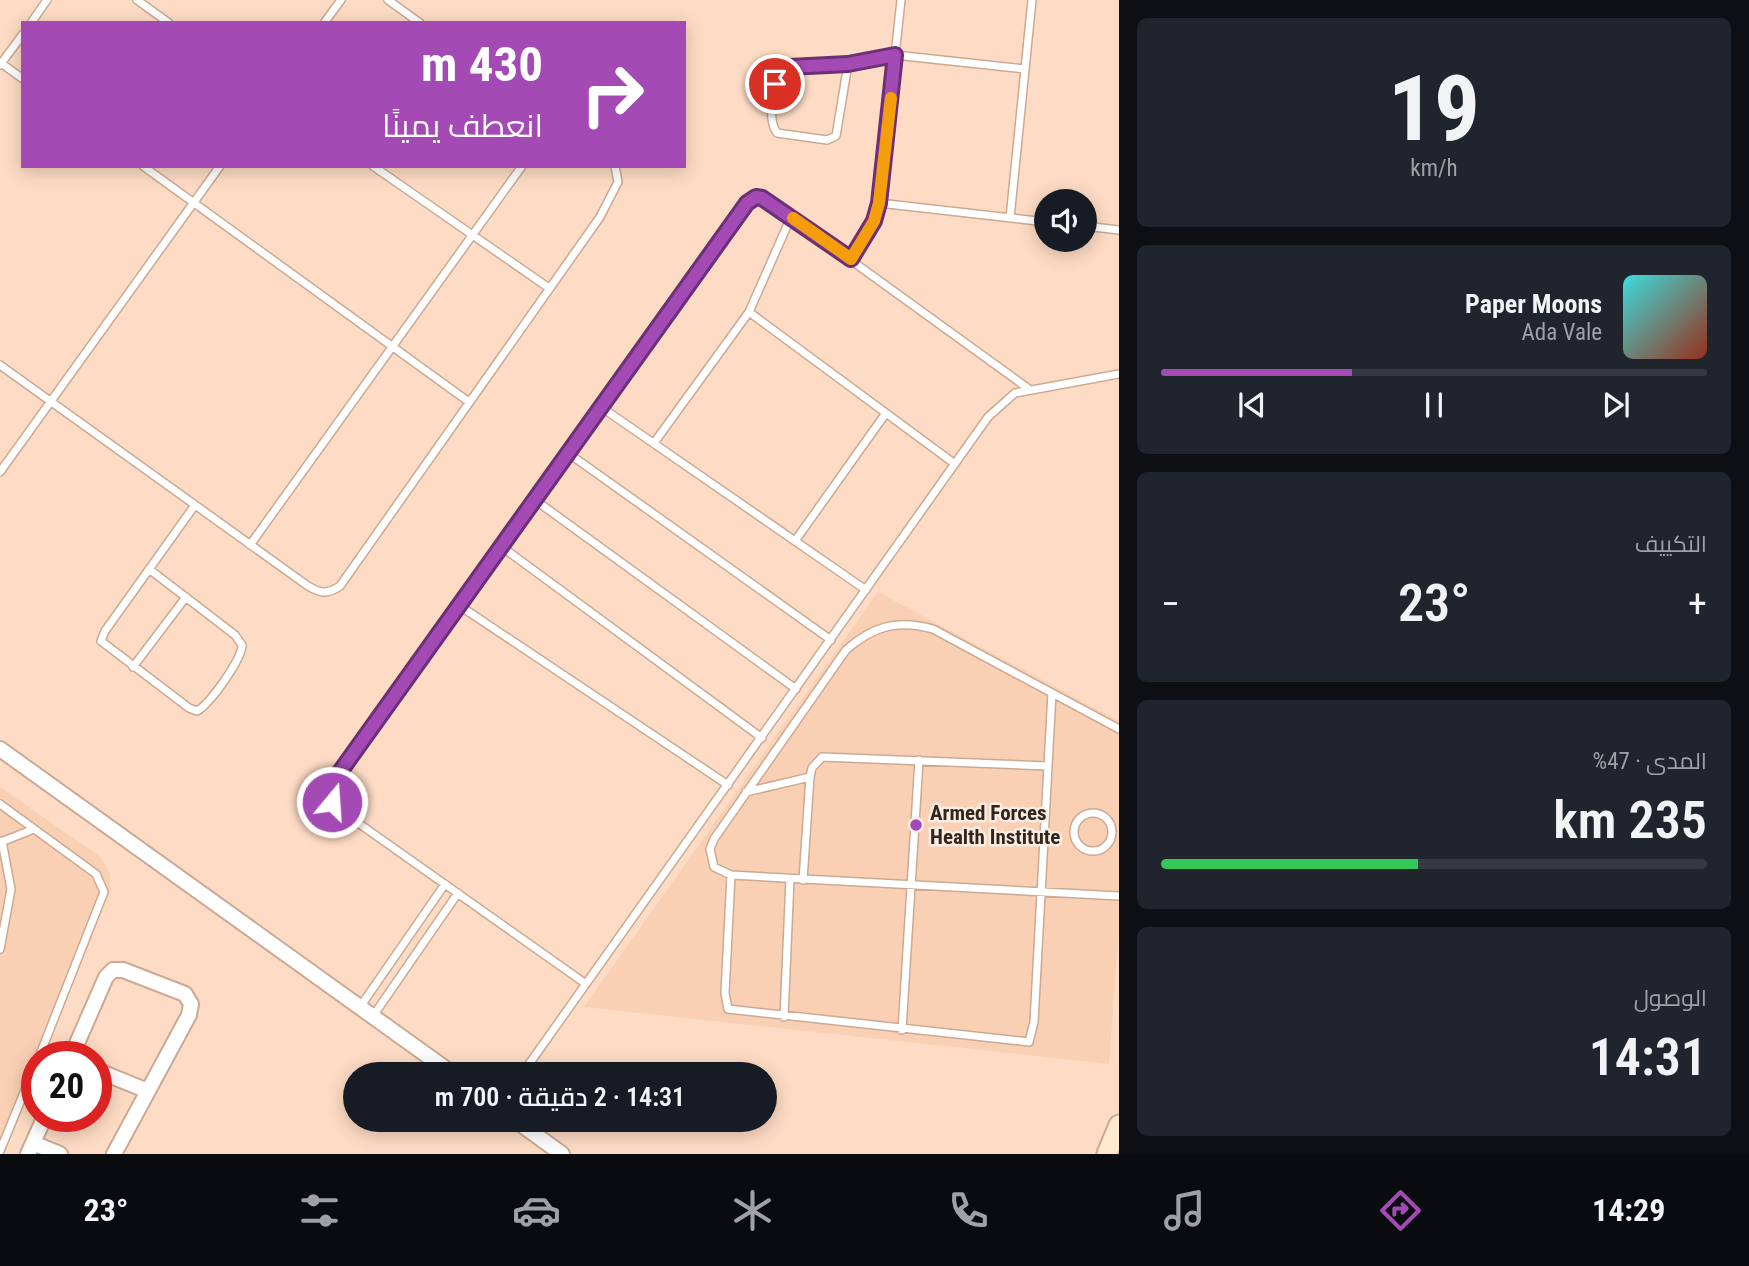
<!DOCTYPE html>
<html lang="ar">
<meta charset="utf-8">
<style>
:root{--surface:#171b24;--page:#20242c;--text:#f1f3f6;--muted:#9ea1a6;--line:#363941;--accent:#a44ab5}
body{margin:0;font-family:"Roboto Condensed",Cairo,sans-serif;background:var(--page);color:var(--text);direction:rtl;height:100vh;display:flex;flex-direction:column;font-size:26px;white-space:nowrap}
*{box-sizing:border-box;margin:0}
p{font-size:23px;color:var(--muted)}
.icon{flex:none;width:38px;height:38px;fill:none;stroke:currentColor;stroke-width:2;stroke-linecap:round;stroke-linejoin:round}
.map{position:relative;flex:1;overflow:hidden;direction:ltr}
.sheet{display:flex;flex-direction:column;gap:18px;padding:18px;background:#0d0f14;width:630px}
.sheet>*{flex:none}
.hud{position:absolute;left:21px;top:21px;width:665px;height:147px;border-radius:0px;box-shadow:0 4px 18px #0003;direction:rtl;background:#a44ab5;color:#fff;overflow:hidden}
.buttons{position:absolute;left:1034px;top:189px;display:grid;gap:14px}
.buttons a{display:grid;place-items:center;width:63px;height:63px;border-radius:50%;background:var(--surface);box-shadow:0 4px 18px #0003;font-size:35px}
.speed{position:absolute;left:21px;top:1041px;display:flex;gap:14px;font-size:35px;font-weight:700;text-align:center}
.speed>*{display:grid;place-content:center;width:91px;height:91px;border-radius:50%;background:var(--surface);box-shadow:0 4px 18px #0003;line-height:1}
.speed .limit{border:10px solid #d22;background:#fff;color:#111}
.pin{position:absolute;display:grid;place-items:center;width:60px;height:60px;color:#fff;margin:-30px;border:4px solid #fff;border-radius:50%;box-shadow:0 2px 7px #0007}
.me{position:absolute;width:77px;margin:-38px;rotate:18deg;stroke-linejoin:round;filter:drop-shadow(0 0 5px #0008)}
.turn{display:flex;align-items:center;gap:24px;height:147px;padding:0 28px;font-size:32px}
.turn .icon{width:91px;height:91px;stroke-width:2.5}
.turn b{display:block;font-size:49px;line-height:60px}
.big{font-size:52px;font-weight:600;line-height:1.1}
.sheet .widget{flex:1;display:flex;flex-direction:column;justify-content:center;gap:10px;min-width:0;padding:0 24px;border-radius:10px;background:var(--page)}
.sheet .dial{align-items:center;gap:0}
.dial b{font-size:91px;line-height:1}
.song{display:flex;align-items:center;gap:21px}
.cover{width:84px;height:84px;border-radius:10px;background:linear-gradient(135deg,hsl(180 70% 55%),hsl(10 70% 35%))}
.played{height:7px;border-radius:4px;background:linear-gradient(90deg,var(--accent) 35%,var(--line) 35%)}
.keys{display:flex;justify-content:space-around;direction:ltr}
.heat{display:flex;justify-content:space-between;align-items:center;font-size:38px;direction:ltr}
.charge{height:10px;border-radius:5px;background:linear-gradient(90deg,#34c759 47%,var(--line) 0)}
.trip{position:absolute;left:343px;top:1062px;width:434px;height:70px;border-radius:35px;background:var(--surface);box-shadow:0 4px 18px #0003;font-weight:600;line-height:70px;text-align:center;direction:rtl}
.dock{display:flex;height:112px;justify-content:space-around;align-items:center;background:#090b0e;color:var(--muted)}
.dock .icon{width:49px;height:49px}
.dock .active{color:var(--accent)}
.dock b{font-size:32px;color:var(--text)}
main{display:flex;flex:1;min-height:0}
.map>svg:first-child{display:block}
</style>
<main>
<section class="sheet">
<div class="widget dial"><b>19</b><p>km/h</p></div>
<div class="widget">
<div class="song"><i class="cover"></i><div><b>Paper Moons</b><p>Ada Vale</p></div></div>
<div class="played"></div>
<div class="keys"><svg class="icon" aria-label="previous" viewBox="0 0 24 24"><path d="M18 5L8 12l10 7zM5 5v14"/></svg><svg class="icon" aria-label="pause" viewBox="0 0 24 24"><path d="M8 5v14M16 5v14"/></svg><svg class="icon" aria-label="next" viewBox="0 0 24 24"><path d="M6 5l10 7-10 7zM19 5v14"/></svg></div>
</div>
<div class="widget"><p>التكييف</p>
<div class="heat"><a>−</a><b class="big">23°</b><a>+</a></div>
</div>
<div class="widget"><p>المدى · 47%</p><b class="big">235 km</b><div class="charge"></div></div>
<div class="widget"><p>الوصول</p><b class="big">14:31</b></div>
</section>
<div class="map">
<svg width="1119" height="1154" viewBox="0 0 1119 1154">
<rect width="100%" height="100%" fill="#fedbc4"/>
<path fill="#fad0b5" d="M878,592L1119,721V930L1109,1064L584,1007Z
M0,787L102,858L110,875V892L43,1057H37V1072L3,1154H0Z"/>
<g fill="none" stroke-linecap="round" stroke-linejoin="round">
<defs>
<path id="lane" d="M137,0L169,23
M388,0L420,23
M31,23L47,0
M324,23L341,0
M1,63L23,79
M848,64L836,136L827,140L777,133C767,120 772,81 782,69L789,67L848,64L895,55L1025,69
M0,65L23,34
M143,166L469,402
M373,166L549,288
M879,203L1046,222
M1010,218L1032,0
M1085,226L1119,230
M851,259L874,221L879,203L901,0
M749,312L955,464
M0,365L308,586C320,593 327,595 340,586L600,217L618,182L615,166
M601,407L866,590
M654,443L749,312L791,217
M568,453L831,640
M0,472L220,166
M535,500L796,689
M795,541L886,413
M250,545L522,166
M502,547L762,738
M149,569L235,635L242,645C242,659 210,704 197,711L189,708L101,641L105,631L195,505
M460,606L728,785
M133,667L186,597
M1119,729L933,629C898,619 873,626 846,650L714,839L710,849L714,867L731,875L1119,896
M746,792L810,777
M0,804L96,874L104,892L39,1057
M1074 832a19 19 0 1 1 38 0a19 19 0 1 1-38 0Z
M1,842L34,829
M731,875L725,993L728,1009L1029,1042L1034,1022L1052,693
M803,880L810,777L812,768L822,757L1047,766
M0,949L11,889L2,841
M586,984L337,808L330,794L337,777L747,203L756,197L769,201L1029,389
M360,1007L445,884
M373,1016L458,893
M784,1017L790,879
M902,1030L919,760
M522,1074L988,417L1015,393L1119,374
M0,1151L37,1061"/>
<path id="street" d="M0,749L453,1074
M71,1057L106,977L113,970H123L185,994L191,1004L189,1015L114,1154
M96,1070L148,1091
M515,1120L562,1154
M33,1143L60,1154
M28,1154L45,1116"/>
<path id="secondary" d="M1107,1154L1119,1125"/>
</defs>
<use href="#lane" stroke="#cba993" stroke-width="10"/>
<use href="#street" stroke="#cba993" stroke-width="18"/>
<use href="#secondary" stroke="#cba993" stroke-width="23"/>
<use href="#lane" stroke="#fff" stroke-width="7"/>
<use href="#street" stroke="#fff" stroke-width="14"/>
<use href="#secondary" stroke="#fde9cb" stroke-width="19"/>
</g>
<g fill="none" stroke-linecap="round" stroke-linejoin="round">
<defs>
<path id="route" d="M332,802L330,794L337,776L747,203L756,197L762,198L851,259L874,221L879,203L895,55L848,64L789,67L777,75L775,84"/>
</defs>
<use href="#route" stroke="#6b3076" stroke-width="18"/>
<use href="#route" stroke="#a44ab5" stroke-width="12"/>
<path stroke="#f59e0b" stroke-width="12" d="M793,218L851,259L874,221L879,203L891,98"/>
</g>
<circle fill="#a44ab5" stroke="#fbede4" stroke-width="2.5" cx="916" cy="825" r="7"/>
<g text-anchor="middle" stroke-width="5" stroke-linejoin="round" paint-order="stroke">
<g font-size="21" font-weight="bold" fill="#32251c" stroke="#fbede4" text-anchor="start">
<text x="930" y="820">Armed Forces<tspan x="930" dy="24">Health Institute</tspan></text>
</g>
</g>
</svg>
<div class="buttons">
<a><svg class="icon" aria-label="sound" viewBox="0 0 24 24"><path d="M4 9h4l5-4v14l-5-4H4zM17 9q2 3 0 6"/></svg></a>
</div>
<div class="speed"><div class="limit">20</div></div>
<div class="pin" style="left:775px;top:84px;background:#d93025"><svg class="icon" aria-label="arrive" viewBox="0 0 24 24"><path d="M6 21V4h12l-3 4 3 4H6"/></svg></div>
<svg class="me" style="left:332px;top:802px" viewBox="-20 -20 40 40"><circle r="17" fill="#a44ab5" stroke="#fff" stroke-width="3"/><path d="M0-11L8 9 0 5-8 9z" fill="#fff"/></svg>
<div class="trip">14:31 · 2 دقيقة · 700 m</div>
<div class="hud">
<div class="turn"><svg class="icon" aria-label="right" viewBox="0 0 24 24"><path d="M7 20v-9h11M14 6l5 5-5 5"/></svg><div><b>430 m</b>انعطف يمينًا</div></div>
</div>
</div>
</main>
<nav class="dock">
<b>14:29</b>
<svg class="icon active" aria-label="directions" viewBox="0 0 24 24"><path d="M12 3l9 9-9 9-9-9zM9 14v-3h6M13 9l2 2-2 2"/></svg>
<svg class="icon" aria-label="music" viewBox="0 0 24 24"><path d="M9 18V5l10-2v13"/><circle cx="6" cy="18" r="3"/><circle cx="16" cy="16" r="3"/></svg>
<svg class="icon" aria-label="phone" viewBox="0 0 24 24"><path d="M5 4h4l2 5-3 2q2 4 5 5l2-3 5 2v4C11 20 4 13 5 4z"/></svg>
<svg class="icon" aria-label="climate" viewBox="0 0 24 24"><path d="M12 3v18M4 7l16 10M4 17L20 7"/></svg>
<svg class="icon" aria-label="car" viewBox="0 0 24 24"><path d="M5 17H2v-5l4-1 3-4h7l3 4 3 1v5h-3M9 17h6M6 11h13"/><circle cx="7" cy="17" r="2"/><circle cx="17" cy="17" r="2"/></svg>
<svg class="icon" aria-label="filters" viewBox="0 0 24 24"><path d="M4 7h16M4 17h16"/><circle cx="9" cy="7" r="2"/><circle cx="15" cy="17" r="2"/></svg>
<b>23°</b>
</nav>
